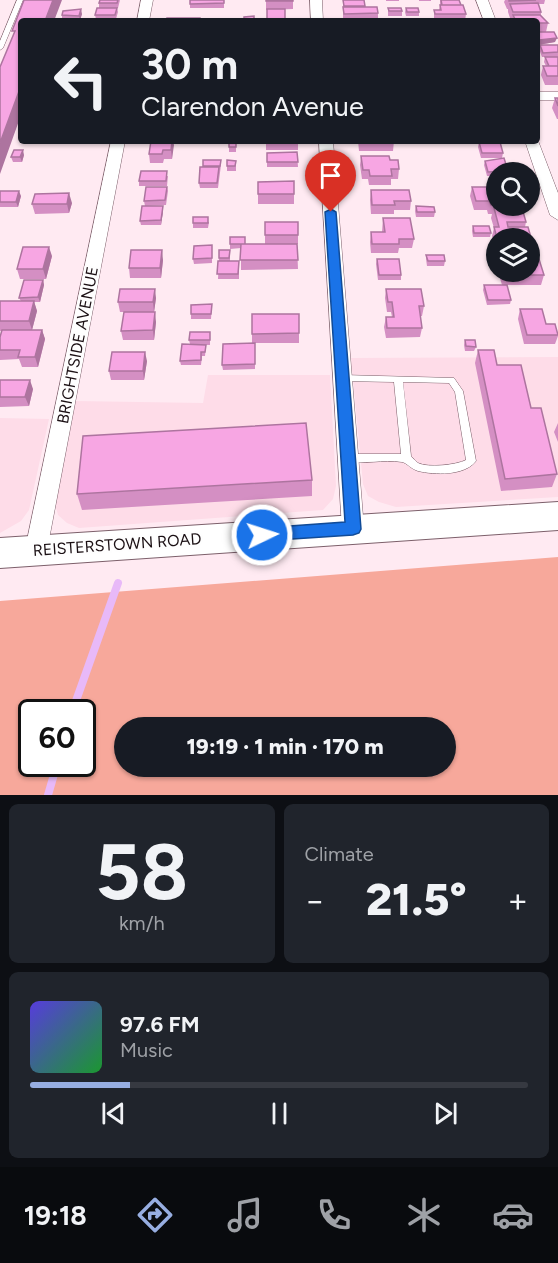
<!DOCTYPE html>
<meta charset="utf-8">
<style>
:root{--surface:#171b24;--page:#20242c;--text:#f1f3f6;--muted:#9ea1a6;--line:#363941;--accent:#97aee1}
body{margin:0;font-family:Figtree,sans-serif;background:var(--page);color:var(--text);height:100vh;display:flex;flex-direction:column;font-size:22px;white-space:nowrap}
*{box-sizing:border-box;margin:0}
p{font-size:20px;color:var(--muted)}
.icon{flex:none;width:33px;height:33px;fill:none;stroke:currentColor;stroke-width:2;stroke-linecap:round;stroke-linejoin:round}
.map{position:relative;height:795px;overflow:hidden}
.panel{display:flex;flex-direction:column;gap:9px;padding:9px;background:#0d0f14;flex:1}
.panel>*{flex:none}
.hud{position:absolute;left:18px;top:18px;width:522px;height:126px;border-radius:6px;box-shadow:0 2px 4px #0004;background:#171b24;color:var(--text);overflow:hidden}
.fabs{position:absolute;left:486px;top:162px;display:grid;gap:12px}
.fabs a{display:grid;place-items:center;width:54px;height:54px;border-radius:50%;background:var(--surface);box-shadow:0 2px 4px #0004;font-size:30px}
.speed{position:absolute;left:18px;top:699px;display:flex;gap:12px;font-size:30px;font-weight:700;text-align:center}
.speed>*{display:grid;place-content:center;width:78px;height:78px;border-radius:50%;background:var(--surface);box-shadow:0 2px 4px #0004;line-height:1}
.speed .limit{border:3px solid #111;border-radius:9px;background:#fff;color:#111}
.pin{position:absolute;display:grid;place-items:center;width:51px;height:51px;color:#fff;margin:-62px -26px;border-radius:50% 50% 50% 0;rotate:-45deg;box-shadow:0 0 6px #0007}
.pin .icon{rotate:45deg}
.me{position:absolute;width:66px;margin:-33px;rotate:86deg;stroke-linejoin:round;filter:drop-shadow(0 0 4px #0008)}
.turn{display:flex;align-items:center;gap:21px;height:126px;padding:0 24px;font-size:27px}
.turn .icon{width:78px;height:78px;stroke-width:2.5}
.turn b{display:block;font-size:42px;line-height:51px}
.big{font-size:45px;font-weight:800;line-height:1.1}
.panel .card{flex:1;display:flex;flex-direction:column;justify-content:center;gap:9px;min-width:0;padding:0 21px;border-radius:9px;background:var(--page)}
.panel .dial{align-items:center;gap:0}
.dial b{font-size:78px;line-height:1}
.song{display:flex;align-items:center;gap:18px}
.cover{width:72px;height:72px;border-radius:9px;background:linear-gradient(135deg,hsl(250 70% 55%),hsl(130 70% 35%))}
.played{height:6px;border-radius:3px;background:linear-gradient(90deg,var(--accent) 20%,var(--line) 20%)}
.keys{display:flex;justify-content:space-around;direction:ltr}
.heat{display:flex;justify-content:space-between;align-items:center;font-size:33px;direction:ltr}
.panel .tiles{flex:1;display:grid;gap:9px;grid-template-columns:1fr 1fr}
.card:last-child{grid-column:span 2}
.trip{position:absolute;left:114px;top:717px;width:342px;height:60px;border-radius:30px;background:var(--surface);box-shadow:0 2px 4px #0004;font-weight:800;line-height:60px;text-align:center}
.menu{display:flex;height:96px;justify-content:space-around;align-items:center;background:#090b0e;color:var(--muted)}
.menu .icon{width:42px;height:42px}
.menu .active{color:var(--accent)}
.menu b{font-size:27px;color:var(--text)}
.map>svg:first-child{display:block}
</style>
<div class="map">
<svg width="558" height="795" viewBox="0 0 558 795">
<rect width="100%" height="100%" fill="#ffeaf2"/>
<path fill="#fedce8" d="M558,357V497L396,507L379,502L368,496L363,484L351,358Z
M208,375H330L336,486L333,499L323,510L79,528L67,523L58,515L55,504L75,401L203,403Z
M0,418L49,419L29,510L21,521L0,533Z"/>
<path fill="#f7a89b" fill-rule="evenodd" d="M558,557V795H0V601ZM32,712H82V764H32ZM124,728H446V766H124Z"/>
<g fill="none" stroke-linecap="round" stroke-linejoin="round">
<path stroke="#e8b9f8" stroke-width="8" d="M72,712L118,583
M48,795L57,764"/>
<defs>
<path id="lane" d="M17,0H23L3,48L0,50V41Z
M342,375L454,378L463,391L476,461C465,476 434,475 418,471C411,469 407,463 402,462C383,459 363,465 345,461L343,458L345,455L348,454H401L394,382L342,381L338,378ZM403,382L449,383L455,392L466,460C456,465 428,468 418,463C417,462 411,457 411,456Z"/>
<path id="street" d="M141,0H153L149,21H137Z
M310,0H322L323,21H311Z
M476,0H488L496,21H484Z
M537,92H558V100H537Z
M537,138L558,193V220L550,215L525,141H537Z
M111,141H125L47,550L44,557L36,560L28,557L25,550Z
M319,141H333L364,529L361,536L353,539L345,536L342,529Z"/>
<path id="primary" d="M558,502V530L0,568V538Z"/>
</defs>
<use href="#lane" stroke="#7c5f6a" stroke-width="1"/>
<use href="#street" stroke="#7c5f6a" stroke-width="1"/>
<use href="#primary" stroke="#7c5f6a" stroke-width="2"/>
<use href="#lane" fill="#fff" fill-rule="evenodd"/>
<use href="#street" fill="#fff" fill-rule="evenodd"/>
<use href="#primary" fill="#fff" fill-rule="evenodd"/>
</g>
<path fill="#d48fc3" d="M120,0L118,8H99V3Z
M224,0V8H190V4Z
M266,0H293V9L266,10Z
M343,0H364L365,7L378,13V21H343Z
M386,0H399V1H386Z
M419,0H431V1H419Z
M440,0H459L461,5L466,14L465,21H434V10H439L440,5Z
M505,0H545L544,4H538L541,12V15L548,23L546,32L555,42L538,45L537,42V21H511L508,12V9H507L504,2Z
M117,8L118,12L116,19H96L95,15Z
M388,8L402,11V16H388Z
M406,8L419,12V16H406L405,12Z
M82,14L80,20H62V15Z
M540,45H558V85H545L541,75L543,66H546L544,62L545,57H542L539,49Z
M555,98H558V119H557L552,108Z
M151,141H173L172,159H164L163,163H150L149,154Z
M229,141H236V152H229Z
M266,141H298V150H266Z
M358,141H394L393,151H359Z
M479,142L503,153L502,158H481L478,147Z
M297,152L298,167H267V153Z
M24,155L22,162H13L11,157Z
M361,156L390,160L399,169L398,179H391V185H369L368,179H362L360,165Z
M203,160L221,165L218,188H200L199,183L203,167Z
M485,161L508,171V172H496V176H487L484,165Z
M236,165V171H227V166Z
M168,176L167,186H139V181Z
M294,181V204H258V182Z
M167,187L168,191L166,205L145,206L144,201Z
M472,187L488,191H496V206H520L519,208L526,222L525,227L532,241L530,250V238H496V251L492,236L494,228L491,218L492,214H488L487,210H474L470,196Z
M371,190L411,201L410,210H394V214H371L370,200Z
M0,191L21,196L18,207H0Z
M72,203L69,213L35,214L32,204Z
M163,206V211L161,225H141L140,221Z
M416,206L435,212L434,217H416L415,211Z
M383,218L414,239L412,248H399L398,253H371L370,242L371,232H382Z
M209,222L208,228H193V223Z
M265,222L298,235V244H297L298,269L241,270V248L230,249V237L245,244H265Z
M473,226L491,233L490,237H473L472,231Z
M212,245V263L194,264L193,259Z
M230,250V261H239V279H218L219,258Z
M426,255L445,261L444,266H427L426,259Z
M52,256L46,279H20L17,269Z
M377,259L401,275V280H378L376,264Z
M163,260L161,278H130L129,268Z
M498,272H530L544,275L541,285H502Z
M43,280L44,285L40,302H34L37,311L32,330H42L45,339L38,367H22L19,359L0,360V337L2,331H0V301H21L19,298Z
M484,285L511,300L510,304L487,305L483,290Z
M386,289L424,306L422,316H420L422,328L420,337L386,338L384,327L386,317H392L391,312H387L385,298Z
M156,298L154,312H120L118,302Z
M212,304L211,319H191V314Z
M520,309L546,324L558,333V336L555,344H524L518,319Z
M252,314L299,333V343H252Z
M156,322L154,340H123L121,331Z
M210,337V345H206L205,356H202L201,365H181L180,361L190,344L189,340Z
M465,340L476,347L474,351H465L464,345Z
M255,343V369L223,370L222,365Z
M478,350L497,365L531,408L557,474L552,487L501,491L475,363Z
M147,361L144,380H111L109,371Z
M0,380L33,389L29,406L0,407Z
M558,423V442L554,432Z
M312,480V496L82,510L77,494Z"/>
<path fill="#ad749f" d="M53,0H62L54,21H45Z
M81,9L82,14L80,20L79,16Z
M557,38L555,42L538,45L539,40Z
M21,86V115L0,174V143Z
M172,141H173L174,145L172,159L171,150Z
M23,150L24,155L22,162L20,157Z
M19,191L21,196L18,207L16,202Z
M69,193L72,203L69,213L67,204Z
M163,206V211L161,225V220Z
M49,247L52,256L46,279L43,269Z
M162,250L163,260L161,278L160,268Z
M43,280L44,285L40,302L38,297Z
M155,289L156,298L154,312L153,302Z
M34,301L37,311L32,330L29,321Z
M155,312L156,322L154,340L153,330Z
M42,330L45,339L38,367L35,357Z
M145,352L147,361L144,380L143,371Z
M30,380L33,389L29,406L25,397Z"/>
<path fill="#f7a6e3" stroke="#ad749f" stroke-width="1.5" d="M24,0H53L45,21H21V86L0,143V67L15,31H12Z
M100,0H118L117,3H99Z
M190,0H224V3L190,4Z
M266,0H293V1H266Z
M343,0H364L365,6H344Z
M441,0H459L461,5H442Z
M509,0H536L509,1Z
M538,3L541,12H513L510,4Z
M440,5H463L466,14H435L434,10H441Z
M343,7H377L378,13L344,14Z
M97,8H117L115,15H95Z
M388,8H401L402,11H389Z
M406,8H418L419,12H407Z
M81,9L79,16L62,15L63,11Z
M267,9H285V21H267Z
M513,15H540L548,23H537V21H516Z
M254,16V20H244V17Z
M167,18H200V21H167Z
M211,20H231L211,21Z
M537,32H554L557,38L539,40L537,36Z
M540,45H558V52L543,53Z
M545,57H558V66H549Z
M543,66H558V76H547Z
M555,98H558V106Z
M151,141H172L171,150H163L162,154H149Z
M229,141H236V147H229Z
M360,141H394V142H360Z
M479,142H500L503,153H482Z
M14,150H23L20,157H11Z
M297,152L298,162H267V153Z
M361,156H389L390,160H398L399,169H391L392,176H370L369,170H363Z
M504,158L508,171L488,172L485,161Z
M203,160H221L220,166H203Z
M227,160L236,161L235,166H227Z
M200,167H219L217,183H199Z
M141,171H167L166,181H139Z
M294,181V194H258V182Z
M146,187H167L165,200L144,201Z
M472,187H487L488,191H496V205H491L489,201H476Z
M371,190H409L411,201H394L395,205H372Z
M0,191H19L16,202H0Z
M69,193L67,204H32L35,194Z
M142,206H163L161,220L140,221Z
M416,206L434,207L435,212H417Z
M494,208H522L526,222H507L508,227H528L532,241H530V238H497L494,227H499Z
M193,217H208V223H193Z
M383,218H410L414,239H399V244H372L371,232H385Z
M265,222H298V235H265Z
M473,226H489L491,233H474Z
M230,237H245V244H230Z
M241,244H297L298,260H240Z
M212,245V258L193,259L194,246Z
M23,247H49L43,269H17Z
M131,250H162L160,268H129Z
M219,250H230L229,258H219Z
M426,255H444L445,261H428Z
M530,256H538L544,275H504L503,272H530Z
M377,259H399L401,275H379Z
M218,261H239L238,274H217Z
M24,280H43L38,297L19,298Z
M484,285H507L511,300H488Z
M120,289H155L153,302H118Z
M386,289H421L424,306H419L422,328H387L386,317H394L392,302H388Z
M0,301H34L29,321H0Z
M212,304L211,314H191V305Z
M520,309H542L546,324H555L558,335H527Z
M124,312H155L153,330L121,331Z
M252,314H299V333L252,334Z
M2,330H42L35,357H18L20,350H0V337Z
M190,332H210V340H189Z
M465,340H475L476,347L466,346Z
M255,343V364L222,365L223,344Z
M182,344L206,345L205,352H201V360L180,361Z
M478,350H494L497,365H521L531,408H541L557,474L505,479Z
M112,352H145L143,371H109Z
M0,380H30L25,397H0Z
M306,423L312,480L77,494L83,436Z"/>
<path fill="#1a73e8" stroke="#114b97" stroke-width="1.5" d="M331,209L336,212L361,529L359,533L353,535L262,541L257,539L255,535L257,530L262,528L345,522L325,212Z"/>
<g text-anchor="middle" stroke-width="5" stroke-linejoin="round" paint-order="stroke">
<g font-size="16" fill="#1b1014" stroke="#fefefe">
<text transform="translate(77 345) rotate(-79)" y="6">BRIGHTSIDE AVENUE</text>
<text transform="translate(117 544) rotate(-4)" y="6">REISTERSTOWN ROAD</text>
</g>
</g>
</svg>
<div class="fabs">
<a><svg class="icon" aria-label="search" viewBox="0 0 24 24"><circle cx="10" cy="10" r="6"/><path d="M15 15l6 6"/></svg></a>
<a><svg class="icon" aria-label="layers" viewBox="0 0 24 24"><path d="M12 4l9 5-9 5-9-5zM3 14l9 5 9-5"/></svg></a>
</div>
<div class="speed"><div class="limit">60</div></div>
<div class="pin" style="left:331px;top:212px;background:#d93025"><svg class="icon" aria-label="arrive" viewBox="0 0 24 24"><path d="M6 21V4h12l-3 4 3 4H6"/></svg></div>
<svg class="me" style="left:262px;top:535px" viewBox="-20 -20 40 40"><circle r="17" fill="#1a73e8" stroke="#fff" stroke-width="3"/><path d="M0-11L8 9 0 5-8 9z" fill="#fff"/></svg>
<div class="trip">19:19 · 1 min · 170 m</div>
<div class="hud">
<div class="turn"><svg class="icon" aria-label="left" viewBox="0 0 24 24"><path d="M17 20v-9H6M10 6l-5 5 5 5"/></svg><div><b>30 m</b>Clarendon Avenue</div></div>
</div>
</div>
<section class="panel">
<div class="tiles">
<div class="card dial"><b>58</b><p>km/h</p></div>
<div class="card"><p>Climate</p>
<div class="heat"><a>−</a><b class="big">21.5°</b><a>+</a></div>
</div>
<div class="card">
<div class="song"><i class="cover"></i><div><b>97.6 FM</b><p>Music</p></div></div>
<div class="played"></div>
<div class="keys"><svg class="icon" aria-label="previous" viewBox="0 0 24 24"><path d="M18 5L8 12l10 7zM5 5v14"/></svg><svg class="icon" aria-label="pause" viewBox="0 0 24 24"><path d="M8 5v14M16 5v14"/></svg><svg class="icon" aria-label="next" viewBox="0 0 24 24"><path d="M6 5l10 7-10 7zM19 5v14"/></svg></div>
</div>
</div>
</section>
<nav class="menu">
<b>19:18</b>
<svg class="icon active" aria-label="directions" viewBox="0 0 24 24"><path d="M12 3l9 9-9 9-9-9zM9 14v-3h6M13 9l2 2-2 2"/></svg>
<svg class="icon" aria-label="music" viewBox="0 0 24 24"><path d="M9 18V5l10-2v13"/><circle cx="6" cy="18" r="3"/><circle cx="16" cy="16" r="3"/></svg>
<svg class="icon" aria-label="phone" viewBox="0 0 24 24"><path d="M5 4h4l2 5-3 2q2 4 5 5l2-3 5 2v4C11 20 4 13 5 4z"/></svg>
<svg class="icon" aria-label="climate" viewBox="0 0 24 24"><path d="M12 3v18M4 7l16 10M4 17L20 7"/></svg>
<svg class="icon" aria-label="car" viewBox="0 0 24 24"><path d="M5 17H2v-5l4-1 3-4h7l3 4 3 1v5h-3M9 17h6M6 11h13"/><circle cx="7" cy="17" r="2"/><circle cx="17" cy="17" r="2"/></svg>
</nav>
